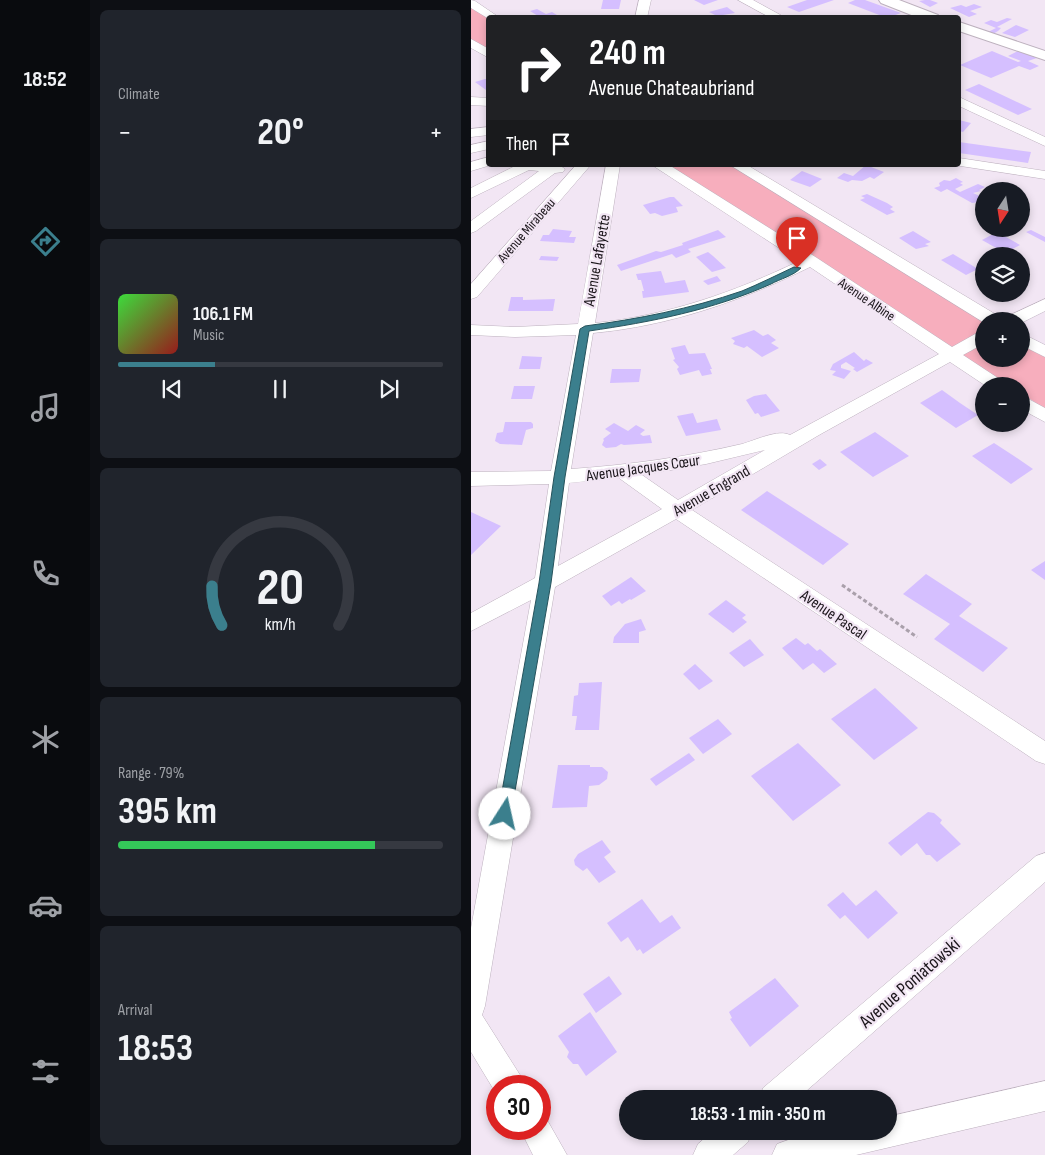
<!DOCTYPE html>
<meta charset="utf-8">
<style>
:root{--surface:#171b24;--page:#20242c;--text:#f1f3f6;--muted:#9ea1a6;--line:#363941;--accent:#3b7f8d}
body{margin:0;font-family:"Sofia Sans Condensed",sans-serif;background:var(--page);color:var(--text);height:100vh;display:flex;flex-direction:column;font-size:19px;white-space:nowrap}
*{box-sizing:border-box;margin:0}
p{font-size:16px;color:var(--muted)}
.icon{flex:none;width:28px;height:28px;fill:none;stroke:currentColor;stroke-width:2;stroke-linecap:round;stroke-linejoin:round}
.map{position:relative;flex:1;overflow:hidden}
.side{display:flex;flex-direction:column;gap:10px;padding:10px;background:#0d0f14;width:381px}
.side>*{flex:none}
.top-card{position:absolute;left:15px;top:15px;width:475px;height:152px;border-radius:5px;box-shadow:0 2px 8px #0003;background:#202124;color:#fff;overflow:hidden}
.needle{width:32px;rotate:192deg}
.fabs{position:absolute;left:504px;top:182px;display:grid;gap:10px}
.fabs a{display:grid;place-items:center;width:55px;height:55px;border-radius:50%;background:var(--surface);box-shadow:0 2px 8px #0003;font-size:25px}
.speed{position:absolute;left:15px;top:1075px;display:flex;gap:10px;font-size:25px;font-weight:700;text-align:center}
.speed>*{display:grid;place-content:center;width:65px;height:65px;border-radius:50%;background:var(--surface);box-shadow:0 2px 8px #0003;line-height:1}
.speed .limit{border:8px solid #d22;background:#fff;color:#111}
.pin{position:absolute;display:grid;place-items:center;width:42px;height:42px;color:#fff;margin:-51px -21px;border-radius:50% 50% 50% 0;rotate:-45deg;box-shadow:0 0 5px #0007}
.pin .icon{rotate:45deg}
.me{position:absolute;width:55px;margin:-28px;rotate:10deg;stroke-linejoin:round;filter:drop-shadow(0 0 4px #0008)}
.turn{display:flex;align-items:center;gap:18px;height:105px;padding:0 20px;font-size:22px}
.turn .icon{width:65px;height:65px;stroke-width:2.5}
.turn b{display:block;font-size:35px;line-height:42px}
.then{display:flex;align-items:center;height:48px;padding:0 20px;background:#0003;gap:10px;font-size:19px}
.big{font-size:38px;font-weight:700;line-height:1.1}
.side .card{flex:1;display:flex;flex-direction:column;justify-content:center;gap:8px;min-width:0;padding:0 18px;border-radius:8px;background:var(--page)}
.side .dial{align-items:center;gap:0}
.dial svg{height:130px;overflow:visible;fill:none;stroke:var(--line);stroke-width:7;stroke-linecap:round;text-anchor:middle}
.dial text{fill:var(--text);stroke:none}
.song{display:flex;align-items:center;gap:15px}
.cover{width:60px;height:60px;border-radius:8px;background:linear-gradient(135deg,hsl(120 70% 55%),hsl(0 70% 35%))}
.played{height:5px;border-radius:2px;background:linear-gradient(90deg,var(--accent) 30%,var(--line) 30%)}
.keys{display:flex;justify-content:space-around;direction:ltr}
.heat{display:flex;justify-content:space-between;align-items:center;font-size:28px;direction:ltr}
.charge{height:8px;border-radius:4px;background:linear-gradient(90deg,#34c759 79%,var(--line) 0)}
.trip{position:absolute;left:148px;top:1090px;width:278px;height:50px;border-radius:25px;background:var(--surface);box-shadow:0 2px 8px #0003;font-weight:700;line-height:50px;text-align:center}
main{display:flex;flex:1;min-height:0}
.menu{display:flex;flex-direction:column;width:90px;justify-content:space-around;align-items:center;background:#090b0e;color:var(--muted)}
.menu .icon{width:35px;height:35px}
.menu .active{color:var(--accent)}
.menu b{font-size:22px;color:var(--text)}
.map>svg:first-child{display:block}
</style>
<main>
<nav class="menu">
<b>18:52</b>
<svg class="icon active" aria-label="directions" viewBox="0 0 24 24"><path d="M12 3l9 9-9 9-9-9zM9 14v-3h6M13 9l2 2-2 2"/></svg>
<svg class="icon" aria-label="music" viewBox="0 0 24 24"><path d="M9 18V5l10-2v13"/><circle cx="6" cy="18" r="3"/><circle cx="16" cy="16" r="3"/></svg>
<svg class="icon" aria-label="phone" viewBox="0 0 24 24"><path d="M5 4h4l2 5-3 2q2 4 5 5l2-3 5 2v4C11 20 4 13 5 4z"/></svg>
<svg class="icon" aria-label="climate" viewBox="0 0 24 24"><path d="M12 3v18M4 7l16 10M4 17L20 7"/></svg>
<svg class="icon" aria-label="car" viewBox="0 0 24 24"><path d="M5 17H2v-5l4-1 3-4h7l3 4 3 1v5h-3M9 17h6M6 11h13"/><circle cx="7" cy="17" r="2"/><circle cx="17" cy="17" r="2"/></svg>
<svg class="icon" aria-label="filters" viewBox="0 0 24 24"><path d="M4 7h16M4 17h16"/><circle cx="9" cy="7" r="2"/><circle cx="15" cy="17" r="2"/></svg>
</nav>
<section class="side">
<div class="card"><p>Climate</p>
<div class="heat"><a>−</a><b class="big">20°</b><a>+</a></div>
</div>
<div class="card">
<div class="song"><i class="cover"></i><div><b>106.1 FM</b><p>Music</p></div></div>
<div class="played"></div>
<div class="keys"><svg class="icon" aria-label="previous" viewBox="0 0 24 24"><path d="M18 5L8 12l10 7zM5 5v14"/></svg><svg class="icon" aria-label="pause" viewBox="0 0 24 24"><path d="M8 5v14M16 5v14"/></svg><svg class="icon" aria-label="next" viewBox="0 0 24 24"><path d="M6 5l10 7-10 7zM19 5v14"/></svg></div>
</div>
<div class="card dial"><svg viewBox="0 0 100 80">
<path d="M14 69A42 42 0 1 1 86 69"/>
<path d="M14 69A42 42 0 0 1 8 45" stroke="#3b7f8d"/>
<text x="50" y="56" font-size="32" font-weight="700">20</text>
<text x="50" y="72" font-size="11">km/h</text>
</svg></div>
<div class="card"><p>Range · 79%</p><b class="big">395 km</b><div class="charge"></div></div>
<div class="card"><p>Arrival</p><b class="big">18:53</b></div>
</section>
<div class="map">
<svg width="574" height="1155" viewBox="0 0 574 1155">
<rect width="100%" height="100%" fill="#f2e6f4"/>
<path fill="#f7aebd" d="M0,6L18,18L17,51L0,39Z
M195,165H260L512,321V359H550V342L574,357V409L550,393V386H539Z"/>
<path fill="#d5bfff" d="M132,0H150L148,9H130Z
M223,0H247L233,5Z
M336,0H363L328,12L316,7Z
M384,0H394L430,13L416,18L377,3Z
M454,0H459L467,3L459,7L448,1Z
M503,4L511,7L499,11L506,14L498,17L479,8L490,5L495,7Z
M256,7L264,13L246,16L238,12Z
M66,9L75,14L81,12L86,15L77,18H64L67,16L59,11Z
M536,18L541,19L526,27L530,28L527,31L522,34L517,32L525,28L513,23L520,20L526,22Z
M545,25L558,30L544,37L531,33Z
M521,51L547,62L550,61L537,56L547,51L566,58L557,61L568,66L559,70L548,66L520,78L489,65Z
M14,79H18V89L15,90L4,82Z
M508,84L561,109L547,115L494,90Z
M488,120L500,123L492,132L488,131Z
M488,142L560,152L557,163L488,153Z
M395,165L413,172L403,179L399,177L391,181L381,180L377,182L366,178L373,173L382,176Z
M331,171L351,179L339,187L319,180Z
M485,178L492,182L489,183L492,185L484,189L489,192L507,184L514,187L508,190L510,191L502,193L511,197L508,202L501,203L476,189L470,192L463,188L469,186L468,183L473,180L479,181Z
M396,194L416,203L422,207L419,209L424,212L416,215L389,200L394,198L390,196Z
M199,197H203L212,206L205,207L207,212L191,216L184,213L179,214L172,205Z
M82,229L101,231L98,237H105L103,243L69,241L72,235H78Z
M247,230L255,237L217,249L220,252L205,258L201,254L150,271L146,265L185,251L190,252L212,245L211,243Z
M560,230L574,237V242L555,232Z
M442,231L460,242L454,244L458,246L445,249L428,238Z
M526,232L549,245L534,253L511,240Z
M237,252L242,256L255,268L241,272L225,257Z
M482,254L507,269L495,275L470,260Z
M70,256L88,257L86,261L68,260Z
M190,271L194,283L214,280L218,292L172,298L171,291H173L170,280H167L165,274Z
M246,276L250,281L237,285L232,281Z
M40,297H52V300L84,299L82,311H37Z
M283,330L292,336L297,334L305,340L300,343L308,348L291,357L276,346L273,348L262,344L264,341L260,338Z
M214,345L218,354L234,353L241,369H239L241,374L231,376L228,370L209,375L206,369L208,367L202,360L204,359L200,348Z
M383,352L393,361L395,359L402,363L386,372L382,369L384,368L375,362L370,365V368L380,371L373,379L361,375L365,371L359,370L362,364Z
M51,356L71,357L69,369H48Z
M141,369H170L168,382L139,383Z
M43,386H64L61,399H40Z
M471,390L489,403L507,415L485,428L449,403Z
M295,394L309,411L290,417L287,413L284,414L275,400L283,396Z
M222,413L226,423L246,419L250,430L215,436L206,416Z
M34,422H60L62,424V428L55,430L51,445L29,444L24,441L26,433L32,432Z
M143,423L157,431L165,425L174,430L169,434L172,436L179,435L181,443L153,445L150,444L145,447L135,448L131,445L133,440L132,439L140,433L134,429Z
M404,432L438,456L402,477L369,452Z
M523,443L543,456L562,469L540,484L501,456Z
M349,459L356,465L348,470L341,464Z
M296,491L378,544L352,565L270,510Z
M0,512L30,526L0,555Z
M574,561V580L560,570Z
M455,574L501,604L488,616L537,648L512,672L463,639L479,624L432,594Z
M160,577L175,591L160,600L159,599L151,604L148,601L140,606L131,596Z
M255,600L275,615L271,618L276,622L262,633L237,614Z
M170,619L175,630L168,632V643H142L143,637L154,624Z
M325,638L334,645L337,643L346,651L349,649L366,664L353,673L342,663L332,670L311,648Z
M279,639L293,655L273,667L258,653Z
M224,664L242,681L228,690L212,674Z
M131,682L128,730H104L106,716H101L103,696L107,695L108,683Z
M404,688L447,728L403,760L360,719Z
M247,719L261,734L232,754L218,738Z
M327,743L370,785L322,821L280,776Z
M218,753L224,760L185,786L179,779Z
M87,765H119V767H131L137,772L136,779L128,785L118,786L116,807L81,808Z
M457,812L463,813L471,820L469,823L490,844L466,862L459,855H455L446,843L430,856L417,843Z
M131,840L140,852L133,857L145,872L128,883L116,868L112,871L104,865L103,860L107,854Z
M405,890L427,913L397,939L374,915L369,919L356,905L372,892L385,906Z
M171,899L189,923L201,915L210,928L172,954L169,949L166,951L157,937L150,942L136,923Z
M138,976L151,994L125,1013L112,994Z
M304,978L328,1006L279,1047L259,1019L261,1018L258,1012Z
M119,1012L146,1052L115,1076L107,1064H102L96,1057L98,1052L87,1036Z"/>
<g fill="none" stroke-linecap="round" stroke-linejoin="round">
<defs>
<path id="minor" d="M0,0L4,1L29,18L18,19L0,8Z
M168,0H180L176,18H164Z
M267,0H282L315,18H300Z
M0,39L18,49V58L0,48Z
M0,97L18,98V106L0,105Z
M488,97L574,137V146L488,106Z
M18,127V135L0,137V129Z
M18,141V149L0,153V145Z
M18,157V165H20L0,171V162Z
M488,158L574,171V179L483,165H488Z
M41,165H88L94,169L92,172L84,173L5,231L0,233V221L68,171L58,170L0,198V188L42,167Z
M105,165H117L118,167L6,297L0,299V284Z
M135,165H149L124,323C195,316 264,292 328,261L181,165H198L346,258L481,347L506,333L512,332V344L492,355L533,382L536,386H515L479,362L348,435L221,510L574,741V764L565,761L205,519L84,587L14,1006L11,1015L49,1075L53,1086H26V1095L0,1052V928L60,600L0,631V613L64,578L78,484L0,486V472L80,471L105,335L44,337L0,335V325L44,327L107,324ZM339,267L468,354L319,435C307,429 285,440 271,444C215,457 158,465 100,469L122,333C198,326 271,301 339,267ZM294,450L207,500L171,475L235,464ZM148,478L191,509L87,566L98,483Z
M259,165H276L529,317L531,321L512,322Z
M574,299V311L550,323V321H533L535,317Z
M550,333L574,345V357L550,345Z
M550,395L574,408V422L550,409Z
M574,853V882L326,1099H288L292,1088L565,856Z
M574,1081V1111L385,1155H301L306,1144C342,1129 378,1131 416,1131V1117Z
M69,1116L75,1118L96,1155H62L49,1129H69Z
M242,1131H281L277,1142L262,1155H222L227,1144Z"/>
<path id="tertiary" d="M408,0H428L467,15L469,18H448L410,3Z
M488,22L574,51V60L488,31Z"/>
</defs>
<use href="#minor" stroke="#bdb1be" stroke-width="1"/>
<use href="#tertiary" stroke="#bdb1be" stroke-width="2"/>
<path stroke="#aaa0ab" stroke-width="3" stroke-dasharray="4 2.5" stroke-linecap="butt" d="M371,585L446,637"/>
<use href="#minor" fill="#fff" fill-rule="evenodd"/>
<use href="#tertiary" fill="#fff" fill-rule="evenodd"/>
</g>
<path fill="#3b7f8d" stroke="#26535c" d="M323,267L330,268C322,276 309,279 300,284C242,310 180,322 118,331L94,477L80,583L40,814L38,818L34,820L29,818L27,814L68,583L83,477L109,329L114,326C167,319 219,309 271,291C288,284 306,275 323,267Z"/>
<g text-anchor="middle" stroke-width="4.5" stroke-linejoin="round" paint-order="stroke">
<g font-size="14" fill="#1a151a" stroke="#f2e6f4">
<text transform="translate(55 230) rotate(-49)" y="5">Avenue Mirabeau</text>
<text transform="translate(396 299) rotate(34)" y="5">Avenue Albine</text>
</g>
<g font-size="16" fill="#1a151a" stroke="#f2e6f4">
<text transform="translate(125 260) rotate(-80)" y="6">Avenue Lafayette</text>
<text transform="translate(172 467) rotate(-8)" y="6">Avenue Jacques Cœur</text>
<text transform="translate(240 490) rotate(-30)" y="6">Avenue Engrand</text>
<text transform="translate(363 614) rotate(34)" y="6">Avenue Pascal</text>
</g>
<g font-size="19" fill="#1a151a" stroke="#f2e6f4">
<text transform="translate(438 982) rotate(-41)" y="7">Avenue Poniatowski</text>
</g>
</g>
</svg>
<div class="fabs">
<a><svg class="needle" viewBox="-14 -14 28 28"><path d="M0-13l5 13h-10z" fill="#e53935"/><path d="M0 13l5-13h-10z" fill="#9ea1a6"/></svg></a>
<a><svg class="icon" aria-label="layers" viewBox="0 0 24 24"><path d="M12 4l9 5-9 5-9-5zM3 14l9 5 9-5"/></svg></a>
<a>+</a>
<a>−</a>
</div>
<div class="speed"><div class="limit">30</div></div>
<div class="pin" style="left:326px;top:268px;background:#d93025"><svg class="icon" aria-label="arrive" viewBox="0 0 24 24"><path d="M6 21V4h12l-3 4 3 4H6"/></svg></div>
<svg class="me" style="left:34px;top:814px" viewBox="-20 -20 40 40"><circle r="19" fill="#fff"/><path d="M0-13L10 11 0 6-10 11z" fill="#3b7f8d"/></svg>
<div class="trip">18:53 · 1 min · 350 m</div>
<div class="top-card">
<div class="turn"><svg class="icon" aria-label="right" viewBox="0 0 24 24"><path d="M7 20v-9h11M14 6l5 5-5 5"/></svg><div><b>240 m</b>Avenue Chateaubriand</div></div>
<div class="then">Then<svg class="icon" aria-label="arrive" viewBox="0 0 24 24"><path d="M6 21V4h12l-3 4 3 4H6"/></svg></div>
</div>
</div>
</main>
